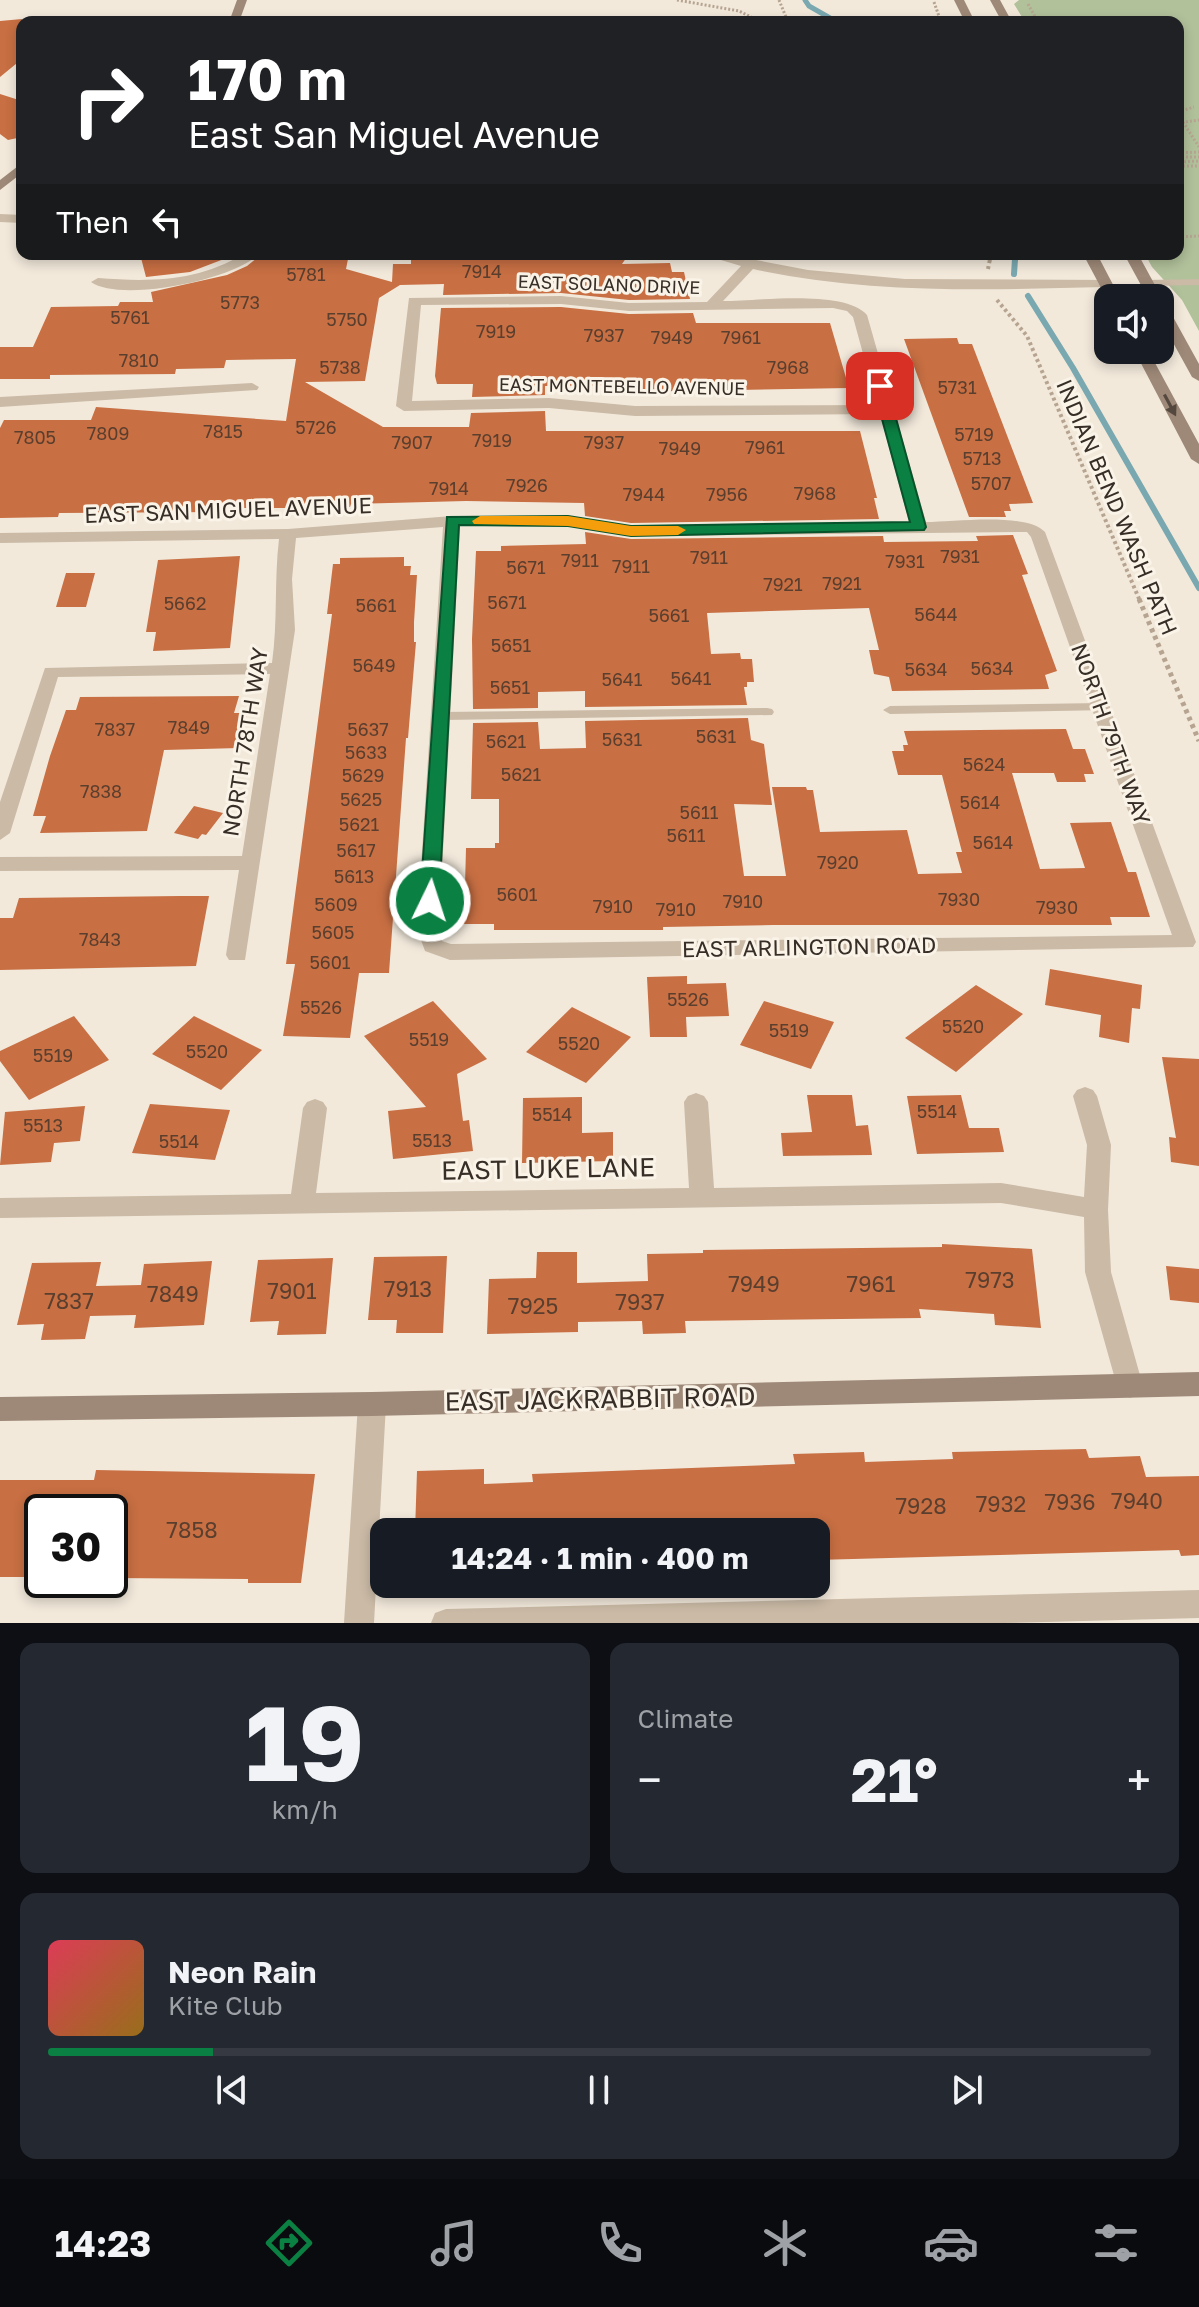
<!DOCTYPE html>
<meta charset="utf-8">
<style>
:root{--surface:#171b24;--page:#242831;--text:#f1f3f6;--muted:#9ea1a6;--line:#363941;--accent:#0b8043}
body{margin:0;font-family:"Golos Text",sans-serif;background:var(--page);color:var(--text);height:100vh;display:flex;flex-direction:column;font-size:30px;white-space:nowrap}
*{box-sizing:border-box;margin:0}
p{font-size:26px;color:var(--muted)}
.icon{flex:none;width:44px;height:44px;fill:none;stroke:currentColor;stroke-width:2;stroke-linecap:round;stroke-linejoin:round}
.map{position:relative;height:1623px;overflow:hidden}
.side{display:flex;flex-direction:column;gap:20px;padding:20px;background:#0d0f14;flex:1}
.side>*{flex:none}
.top-card{position:absolute;left:16px;top:16px;width:1168px;height:244px;border-radius:16px;box-shadow:0 4px 12px #0003;background:#202124;color:#fff;overflow:hidden}
.fabs{position:absolute;left:1094px;top:284px;display:grid;gap:16px}
.fabs a{display:grid;place-items:center;width:80px;height:80px;border-radius:16px;background:var(--surface);box-shadow:0 4px 12px #0003;font-size:40px}
.speed{position:absolute;left:24px;top:1494px;display:flex;gap:16px;font-size:40px;font-weight:700;text-align:center}
.speed>*{display:grid;place-content:center;width:104px;height:104px;border-radius:50%;background:var(--surface);box-shadow:0 4px 12px #0003;line-height:1}
.speed .limit{border:4px solid #111;border-radius:12px;background:#fff;color:#111}
.pin{position:absolute;display:grid;place-items:center;width:68px;height:68px;color:#fff;margin:-34px;border-radius:16px;box-shadow:0 4px 12px #0006}
.me{position:absolute;width:88px;margin:-44px;rotate:4deg;stroke-linejoin:round;filter:drop-shadow(0 0 6px #0008)}
.turn{display:flex;align-items:center;gap:28px;height:168px;padding:0 40px;font-size:36px}
.turn .icon{width:104px;height:104px;stroke-width:2.5}
.turn b{display:block;font-size:56px;line-height:68px}
.then{display:flex;align-items:center;height:76px;padding:0 40px;background:#0003;gap:16px;font-size:30px}
.big{font-size:60px;font-weight:700;line-height:1.1}
.side .tile{flex:1;display:flex;flex-direction:column;justify-content:center;gap:12px;min-width:0;padding:0 28px;border-radius:16px;background:var(--page)}
.side .dial{align-items:center;gap:0}
.dial b{font-size:104px;line-height:1}
.song{display:flex;align-items:center;gap:24px}
.cover{width:96px;height:96px;border-radius:12px;background:linear-gradient(135deg,hsl(350 70% 55%),hsl(40 70% 35%))}
.played{height:8px;border-radius:4px;background:linear-gradient(90deg,var(--accent) 15%,var(--line) 15%)}
.keys{display:flex;justify-content:space-around;direction:ltr}
.heat{display:flex;justify-content:space-between;align-items:center;font-size:44px;direction:ltr}
.side .tiles{flex:1;display:grid;gap:20px;grid-template-columns:1fr 1fr}
.tile:last-child{grid-column:span 2}
.trip{position:absolute;left:370px;top:1518px;width:460px;height:80px;border-radius:16px;background:var(--surface);box-shadow:0 4px 12px #0003;font-weight:700;line-height:80px;text-align:center}
.tabs{display:flex;height:128px;justify-content:space-around;align-items:center;background:#090b0e;color:var(--muted)}
.tabs .icon{width:56px;height:56px}
.tabs .selected{color:var(--accent)}
.tabs b{font-size:36px;color:var(--text)}
.map>svg:first-child{display:block}
</style>
<div class="map">
<svg width="1199" height="1623" viewBox="0 0 1199 1623">
<rect width="100%" height="100%" fill="#f2e9db"/>
<path fill="#b1c19a" d="M1019,0H1199V331L1182,300L1152,267L1145,254H1178V22H1025L1014,4Z"/>
<g fill="none" stroke-linecap="round" stroke-linejoin="round">
<path stroke="#79a8b0" stroke-width="5" d="M805,0L809,6L837,22
M1015,261V254"/>
<path stroke="#79a8b0" stroke-width="6" d="M1014,274L1015,259
M1028,296L1073,368L1199,588"/>
</g>
<path fill="#c86f43" d="M22,19V59L0,77V21Z
M0,94L22,101V137L8,140L0,134Z
M140,254H237L190,272L146,277Z
M262,254H349L346,269L392,282L393,264H411V259L511,257V254H629L622,264L670,263L672,272H684L690,299L629,300L561,293L443,295L444,284L400,285L379,298L365,381L305,382L383,427H469L471,413L545,411L546,431H860L877,498H874L879,519L631,523L585,516L584,503L466,501L351,504L350,507L330,508H223L222,512L59,513L58,517L0,518V428L4,420H91L96,407L286,421L296,359L226,360L224,368L176,369L175,374L50,375V379H0V347H33L51,307L118,306L120,302H153L151,292L227,275L247,266Z
M561,307L629,314L693,313L696,323H830L849,388L623,392L622,385L545,386V395L472,397L473,384H437L435,376L441,308Z
M957,338L959,344H972L1033,503L1009,504L1011,511H1004L1006,517H969L904,339Z
M585,532L631,539L883,536L884,542L978,541L976,536L1013,535L1028,574L1022,575L1057,671L1045,675L1049,689L892,691L889,677L874,674L869,650H879L869,608L707,613L711,654L740,653L741,659H752L754,682H747V687H744L747,705L585,707V691L538,692V708L473,709L472,639L476,551H501V546L586,544Z
M240,556L230,648L153,651L156,632H146L158,560Z
M404,557V566H411L410,575H417L414,622V642H416L408,738H406L389,973H359L350,1038L283,1036L295,964H286L332,614H327L333,564H340V558Z
M66,573H95L86,607H56Z
M239,696L234,713H247L239,748L164,750L147,831L40,833L46,816H33L50,756L66,710H76L80,697Z
M748,718L751,740L764,744L772,805L734,804L744,876H786L772,787H806L807,790H813L820,832L907,830L918,874L962,873L956,852H962L942,775H898L892,751H904L903,745H908L904,731L1066,729L1073,749H1085L1094,774H1084L1086,782H1057L1054,773H1012L1040,869L1085,868L1070,823L1111,822L1128,872H1136L1150,917H1110L1112,925H773L663,927V930H494V924H464L466,848H495V843H499V799H471L473,723L538,722L540,749L586,748L585,721Z
M194,806L223,813L206,835L202,834L198,839L174,833Z
M180,896H209L196,966L0,970V918H13L19,898Z
M1050,969L1142,985L1140,1009L1132,1008L1129,1043L1099,1037L1101,1015L1045,1005Z
M687,976V984L726,983L729,1016L686,1017L687,1037H650L647,977Z
M976,985L1023,1014L956,1072L905,1038Z
M433,1001L487,1059L457,1074L463,1121L469,1120L473,1151L393,1159L388,1111L426,1107L364,1036Z
M764,1001L834,1022L811,1069L740,1045Z
M572,1007L631,1037L586,1083L526,1052Z
M74,1016L109,1060L29,1100L0,1061V1051Z
M194,1016L262,1050L221,1090L152,1054Z
M1162,1057L1199,1059V1166L1171,1162L1169,1137L1176,1138Z
M807,1095H852L856,1126L868,1125L872,1155L783,1156L781,1133L812,1132Z
M961,1095L969,1128H999L1004,1152L917,1154L907,1096Z
M582,1097V1133L613,1132V1161L522,1163L523,1098Z
M150,1104L230,1110L215,1160L132,1153Z
M85,1106L80,1141L54,1143L51,1162L0,1165L5,1112Z
M942,1244L1032,1249L1041,1328L995,1325L994,1314L919,1309L921,1318L685,1321L686,1333L643,1334L642,1321L578,1322V1332L487,1334L489,1279L536,1278L537,1252H577V1283L648,1281L647,1254L703,1253V1250L942,1247Z
M447,1256L443,1333H396L397,1320H368L374,1257Z
M333,1258L326,1334L277,1335L279,1321L250,1322L258,1260Z
M212,1261L204,1325L134,1328L136,1315L90,1316L85,1339L41,1340L44,1324L17,1325L32,1263L101,1262L96,1286L141,1285L144,1264Z
M1166,1266L1199,1269V1303L1170,1300Z
M1086,1449L1089,1458L1140,1456L1146,1477L1199,1476V1555L1181,1556L1179,1550L816,1560V1532H415L417,1471L484,1469V1484L533,1482L532,1474L795,1464L793,1454L864,1452L865,1462L953,1459L952,1452Z
M96,1470L315,1474L301,1583H248V1579L110,1578V1512H42V1577H0V1480H94Z"/>
<g fill="none" stroke-linecap="round" stroke-linejoin="round">
<path stroke="#b6a491" stroke-width="3" stroke-dasharray="2 2" stroke-linecap="butt" d="M677,0L739,11L761,22
M779,0L788,22
M934,2L941,22
M1028,4L1038,22
M1178,112L1194,107
M1183,122L1199,147
M1178,123L1199,120
M1178,153L1199,152
M1178,157H1199
M1180,162L1199,161
M1183,166H1199
M1178,237L1199,236
M990,261L991,254"/>
<path stroke="#b6a491" stroke-width="4" stroke-dasharray="3 3" stroke-linecap="butt" d="M988,269L990,259
M997,300L1027,336L1140,601"/>
<path stroke="#b6a491" stroke-width="5" stroke-dasharray="4 4" stroke-linecap="butt" d="M1139,599L1199,741"/>
<path fill="#cabaa6" fill-rule="evenodd" d="M1199,279V285L1147,286L1142,283L1147,280Z
M1103,703L1108,704L1110,707L1108,710L890,714L883,710L890,706Z
M767,708L772,709L774,712L772,715L442,720L435,716L442,712Z"/>
<path fill="#cabaa6" fill-rule="evenodd" d="M0,214L22,215V223L0,222Z
M243,254H259C233,280 120,303 91,282L98,278C149,282 198,282 243,254Z
M701,254H725L808,270L905,279L1110,280L1112,283L1105,287C988,290 868,294 753,269L723,301C757,301 845,289 867,315L926,522C954,522 1027,512 1045,532L1196,942L1193,947L450,960L425,951L417,929L443,527L296,538L292,579L295,630L245,960H229L226,955L239,870L0,871V857L242,856L270,674L58,677L10,833L0,840V802L45,668L272,663C278,621 274,581 279,539L0,543V533L288,529L452,516H568L631,526L909,522L880,414L635,416L549,408L404,411L396,406L409,298L561,296L629,303L707,302L741,266ZM561,304L629,311L833,308L847,311L853,317L877,405L635,406L549,398L412,401L421,305ZM460,526H568L631,536L1027,532L1031,537L1172,935L451,944L442,941L439,929Z
M252,383L259,387L257,390L0,407V397Z
M1085,1087L1093,1090L1097,1096L1111,1145L1108,1210L1111,1272L1143,1386L1140,1394L1130,1398L1120,1394L1117,1386L1085,1272L1084,1217L1001,1203L0,1218V1198L291,1194L303,1108L307,1102L315,1099L323,1102L327,1108L316,1193L689,1188L684,1102L688,1096L696,1093L704,1096L708,1102L714,1188L1001,1183L1084,1197L1087,1145L1073,1096L1077,1090Z
M372,1392L382,1396L386,1404L374,1623H344L358,1404L362,1396Z
M1199,1590V1618L1004,1623H431L435,1613L446,1609Z"/>
<path fill="#9e8978" fill-rule="evenodd" d="M237,0H247L239,22H229Z
M954,0H964L975,22H965Z
M990,0H1000L1012,22H1002Z
M22,163V173L0,190V180Z
M1083,254H1097L1120,298H1108V301Z
M1124,254H1138L1162,298L1160,301V298H1148Z
M1160,302L1167,306L1199,364V381L1192,377L1160,319Z
M1134,350H1148L1199,444V464L1191,459Z
M1199,1372V1396L372,1416L0,1421V1397L372,1392Z"/>
</g>
<defs><path id="oneway-solid" d="M-6-.8H1V-3.2L6.5 0L1 3.2V.8H-6Z" transform="scale(2)"/></defs>
<use fill="#55493f" href="#oneway-solid" transform="translate(1170 405) rotate(62)"/>
<path fill="#0b8043" stroke="#07532c" stroke-width="2" d="M880,382L887,386L926,527L924,530L631,536L568,526L459,525L439,901L430,908L423,906L420,901L447,517L568,516L631,526L910,522L873,386Z"/>
<path fill="#f59e0b" d="M480,516H568L631,526H678L686,530L678,535L631,536L568,526L474,524L472,521Z"/>
<g text-anchor="middle" stroke-width="6" stroke-linejoin="round" paint-order="stroke">
<g font-size="18" fill="#5a3e2e">
<text x="482" y="278">7914</text>
<text x="306" y="281">5781</text>
<text x="240" y="309">5773</text>
<text x="130" y="324">5761</text>
<text x="347" y="326">5750</text>
<text x="496" y="338">7919</text>
<text x="604" y="342">7937</text>
<text x="672" y="344">7949</text>
<text x="741" y="344">7961</text>
<text x="139" y="367">7810</text>
<text x="340" y="374">5738</text>
<text x="788" y="374">7968</text>
<text x="957" y="394">5731</text>
<text x="316" y="434">5726</text>
<text x="223" y="438">7815</text>
<text x="108" y="440">7809</text>
<text x="974" y="441">5719</text>
<text x="35" y="444">7805</text>
<text x="492" y="447">7919</text>
<text x="412" y="449">7907</text>
<text x="604" y="449">7937</text>
<text x="765" y="454">7961</text>
<text x="680" y="455">7949</text>
<text x="982" y="465">5713</text>
<text x="991" y="490">5707</text>
<text x="527" y="492">7926</text>
<text x="449" y="495">7914</text>
<text x="815" y="500">7968</text>
<text x="644" y="501">7944</text>
<text x="727" y="501">7956</text>
<text x="960" y="563">7931</text>
<text x="709" y="564">7911</text>
<text x="580" y="567">7911</text>
<text x="905" y="568">7931</text>
<text x="631" y="573">7911</text>
<text x="526" y="574">5671</text>
<text x="842" y="590">7921</text>
<text x="783" y="591">7921</text>
<text x="507" y="609">5671</text>
<text x="185" y="610">5662</text>
<text x="376" y="612">5661</text>
<text x="936" y="621">5644</text>
<text x="669" y="622">5661</text>
<text x="511" y="652">5651</text>
<text x="374" y="672">5649</text>
<text x="992" y="675">5634</text>
<text x="926" y="676">5634</text>
<text x="691" y="685">5641</text>
<text x="622" y="686">5641</text>
<text x="510" y="694">5651</text>
<text x="189" y="734">7849</text>
<text x="115" y="736">7837</text>
<text x="368" y="736">5637</text>
<text x="716" y="743">5631</text>
<text x="622" y="746">5631</text>
<text x="506" y="748">5621</text>
<text x="366" y="759">5633</text>
<text x="984" y="771">5624</text>
<text x="521" y="781">5621</text>
<text x="363" y="782">5629</text>
<text x="101" y="798">7838</text>
<text x="361" y="806">5625</text>
<text x="980" y="809">5614</text>
<text x="699" y="819">5611</text>
<text x="359" y="831">5621</text>
<text x="686" y="842">5611</text>
<text x="993" y="849">5614</text>
<text x="356" y="857">5617</text>
<text x="838" y="869">7920</text>
<text x="354" y="883">5613</text>
<text x="517" y="901">5601</text>
<text x="959" y="906">7930</text>
<text x="743" y="908">7910</text>
<text x="336" y="911">5609</text>
<text x="613" y="913">7910</text>
<text x="1057" y="914">7930</text>
<text x="676" y="916">7910</text>
<text x="333" y="939">5605</text>
<text x="100" y="946">7843</text>
<text x="330" y="969">5601</text>
<text x="688" y="1006">5526</text>
<text x="321" y="1014">5526</text>
<text x="963" y="1033">5520</text>
<text x="789" y="1037">5519</text>
<text x="429" y="1046">5519</text>
<text x="579" y="1050">5520</text>
<text x="207" y="1058">5520</text>
<text x="53" y="1062">5519</text>
<text x="937" y="1118">5514</text>
<text x="552" y="1121">5514</text>
<text x="43" y="1132">5513</text>
<text x="432" y="1147">5513</text>
<text x="179" y="1148">5514</text>
</g>
<g font-size="18" fill="#362e27" stroke="#faf3e7">
<text transform="translate(609 285) rotate(2)" y="6">EAST SOLANO DRIVE</text>
<text transform="translate(622 387) rotate(1)" y="6">EAST MONTEBELLO AVENUE</text>
</g>
<g font-size="22" fill="#362e27" stroke="#faf3e7">
<text transform="translate(1117 507) rotate(67)" y="8">INDIAN BEND WASH PATH</text>
<text transform="translate(228 510) rotate(-2)" y="8">EAST SAN MIGUEL AVENUE</text>
<text transform="translate(1111 734) rotate(70)" y="8">NORTH 79TH WAY</text>
<text transform="translate(245 742) rotate(-81)" y="8">NORTH 78TH WAY</text>
<text transform="translate(809 947) rotate(-1)" y="8">EAST ARLINGTON ROAD</text>
</g>
<g font-size="22" fill="#5a3e2e">
<text x="990" y="1288">7973</text>
<text x="754" y="1292">7949</text>
<text x="871" y="1292">7961</text>
<text x="408" y="1297">7913</text>
<text x="292" y="1299">7901</text>
<text x="173" y="1302">7849</text>
<text x="69" y="1309">7837</text>
<text x="640" y="1310">7937</text>
<text x="533" y="1314">7925</text>
<text x="1137" y="1509">7940</text>
<text x="1070" y="1510">7936</text>
<text x="1001" y="1512">7932</text>
<text x="921" y="1514">7928</text>
<text x="192" y="1538">7858</text>
</g>
<g font-size="26" fill="#362e27" stroke="#faf3e7">
<text transform="translate(548 1169) rotate(-1)" y="9">EAST LUKE LANE</text>
<text transform="translate(600 1399) rotate(-1)" y="9">EAST JACKRABBIT ROAD</text>
</g>
</g>
</svg>
<div class="fabs">
<a><svg class="icon" aria-label="sound" viewBox="0 0 24 24"><path d="M4 9h4l5-4v14l-5-4H4zM17 9q2 3 0 6"/></svg></a>
</div>
<div class="speed"><div class="limit">30</div></div>
<div class="pin" style="left:880px;top:386px;background:#d93025"><svg class="icon" aria-label="arrive" viewBox="0 0 24 24"><path d="M6 21V4h12l-3 4 3 4H6"/></svg></div>
<svg class="me" style="left:430px;top:901px" viewBox="-20 -20 40 40"><circle r="17" fill="#0b8043" stroke="#fff" stroke-width="3"/><path d="M0-11L8 9 0 5-8 9z" fill="#fff"/></svg>
<div class="trip">14:24 · 1 min · 400 m</div>
<div class="top-card">
<div class="turn"><svg class="icon" aria-label="right" viewBox="0 0 24 24"><path d="M7 20v-9h11M14 6l5 5-5 5"/></svg><div><b>170 m</b>East San Miguel Avenue</div></div>
<div class="then">Then<svg class="icon" aria-label="left" viewBox="0 0 24 24"><path d="M17 20v-9H6M10 6l-5 5 5 5"/></svg></div>
</div>
</div>
<section class="side">
<div class="tiles">
<div class="tile dial"><b>19</b><p>km/h</p></div>
<div class="tile"><p>Climate</p>
<div class="heat"><a>−</a><b class="big">21°</b><a>+</a></div>
</div>
<div class="tile">
<div class="song"><i class="cover"></i><div><b>Neon Rain</b><p>Kite Club</p></div></div>
<div class="played"></div>
<div class="keys"><svg class="icon" aria-label="previous" viewBox="0 0 24 24"><path d="M18 5L8 12l10 7zM5 5v14"/></svg><svg class="icon" aria-label="pause" viewBox="0 0 24 24"><path d="M8 5v14M16 5v14"/></svg><svg class="icon" aria-label="next" viewBox="0 0 24 24"><path d="M6 5l10 7-10 7zM19 5v14"/></svg></div>
</div>
</div>
</section>
<nav class="tabs">
<b>14:23</b>
<svg class="icon selected" aria-label="directions" viewBox="0 0 24 24"><path d="M12 3l9 9-9 9-9-9zM9 14v-3h6M13 9l2 2-2 2"/></svg>
<svg class="icon" aria-label="music" viewBox="0 0 24 24"><path d="M9 18V5l10-2v13"/><circle cx="6" cy="18" r="3"/><circle cx="16" cy="16" r="3"/></svg>
<svg class="icon" aria-label="phone" viewBox="0 0 24 24"><path d="M5 4h4l2 5-3 2q2 4 5 5l2-3 5 2v4C11 20 4 13 5 4z"/></svg>
<svg class="icon" aria-label="climate" viewBox="0 0 24 24"><path d="M12 3v18M4 7l16 10M4 17L20 7"/></svg>
<svg class="icon" aria-label="car" viewBox="0 0 24 24"><path d="M5 17H2v-5l4-1 3-4h7l3 4 3 1v5h-3M9 17h6M6 11h13"/><circle cx="7" cy="17" r="2"/><circle cx="17" cy="17" r="2"/></svg>
<svg class="icon" aria-label="filters" viewBox="0 0 24 24"><path d="M4 7h16M4 17h16"/><circle cx="9" cy="7" r="2"/><circle cx="15" cy="17" r="2"/></svg>
</nav>
